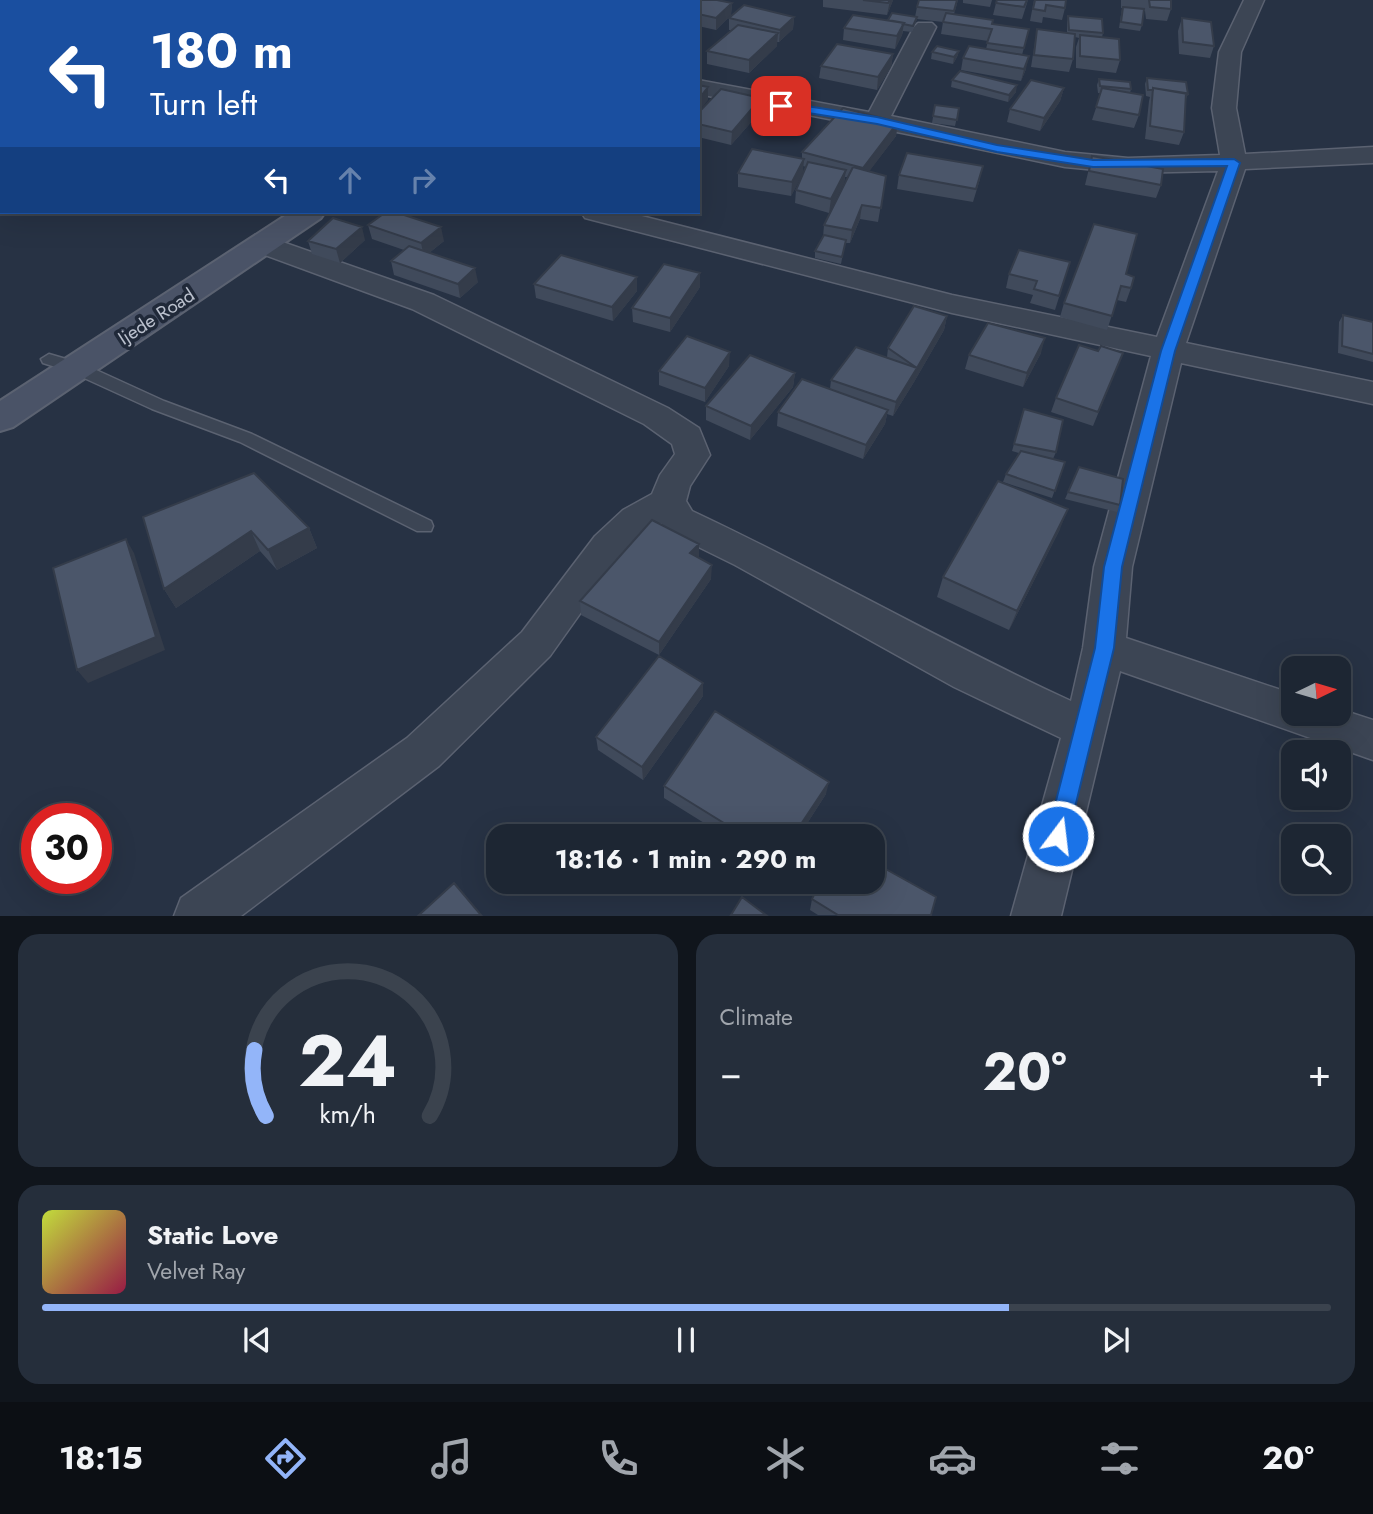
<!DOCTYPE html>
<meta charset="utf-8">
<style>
:root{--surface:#1d2633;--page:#252e3b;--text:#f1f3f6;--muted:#a0a5ac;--line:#3b434e;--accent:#93b5f9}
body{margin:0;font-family:Jost,sans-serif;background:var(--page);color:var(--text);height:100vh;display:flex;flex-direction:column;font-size:26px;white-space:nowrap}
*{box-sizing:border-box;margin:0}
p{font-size:23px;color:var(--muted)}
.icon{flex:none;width:38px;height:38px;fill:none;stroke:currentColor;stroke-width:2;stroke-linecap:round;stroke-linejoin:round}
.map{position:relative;height:916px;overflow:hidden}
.panel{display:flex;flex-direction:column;gap:18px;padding:18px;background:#10151c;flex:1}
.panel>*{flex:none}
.top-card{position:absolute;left:0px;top:0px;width:700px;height:214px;box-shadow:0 7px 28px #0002,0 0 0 2px var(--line);background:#1a4fa0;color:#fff;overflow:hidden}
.needle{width:46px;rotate:85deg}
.fabs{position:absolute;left:1281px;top:656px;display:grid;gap:14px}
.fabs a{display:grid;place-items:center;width:70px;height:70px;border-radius:14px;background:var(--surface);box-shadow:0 7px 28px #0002,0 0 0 2px var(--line);font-size:35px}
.speed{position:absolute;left:21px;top:803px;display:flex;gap:14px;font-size:35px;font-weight:700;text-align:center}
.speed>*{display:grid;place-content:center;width:91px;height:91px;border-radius:50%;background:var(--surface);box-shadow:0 7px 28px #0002,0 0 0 2px var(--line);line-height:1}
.speed .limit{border:10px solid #d22;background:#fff;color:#111}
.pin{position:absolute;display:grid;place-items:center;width:60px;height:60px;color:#fff;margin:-30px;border-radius:14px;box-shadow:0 4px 10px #0006}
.me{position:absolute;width:77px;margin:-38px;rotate:15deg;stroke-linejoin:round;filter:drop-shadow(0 0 5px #0008)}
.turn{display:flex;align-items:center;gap:24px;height:147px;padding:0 35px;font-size:32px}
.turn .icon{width:91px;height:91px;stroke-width:2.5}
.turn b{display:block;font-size:49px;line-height:60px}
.lanes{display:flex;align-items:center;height:66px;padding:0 35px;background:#0003;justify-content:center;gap:35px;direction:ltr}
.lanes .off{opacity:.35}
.big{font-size:52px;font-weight:700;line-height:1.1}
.panel .widget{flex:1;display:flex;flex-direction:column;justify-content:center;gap:10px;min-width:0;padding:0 24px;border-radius:21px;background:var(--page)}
.panel .dial{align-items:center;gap:0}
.dial svg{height:182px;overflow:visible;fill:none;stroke:var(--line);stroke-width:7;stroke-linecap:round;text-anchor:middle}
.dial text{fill:var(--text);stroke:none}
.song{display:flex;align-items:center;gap:21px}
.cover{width:84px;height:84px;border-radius:10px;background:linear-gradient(135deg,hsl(70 70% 55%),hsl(340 70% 35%))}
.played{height:7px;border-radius:4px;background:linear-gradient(90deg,var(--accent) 75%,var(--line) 75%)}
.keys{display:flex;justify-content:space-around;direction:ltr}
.heat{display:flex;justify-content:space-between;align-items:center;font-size:38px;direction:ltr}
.panel .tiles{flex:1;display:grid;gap:18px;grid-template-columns:1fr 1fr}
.widget:last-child{grid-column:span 2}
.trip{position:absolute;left:486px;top:824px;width:399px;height:70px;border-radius:21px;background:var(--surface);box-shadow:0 7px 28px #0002,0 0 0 2px var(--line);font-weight:700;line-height:70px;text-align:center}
.tab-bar{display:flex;height:112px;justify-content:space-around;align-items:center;background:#0c0f14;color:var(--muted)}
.tab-bar .icon{width:49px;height:49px}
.tab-bar .active{color:var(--accent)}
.tab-bar b{font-size:32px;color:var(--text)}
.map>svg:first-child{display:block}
</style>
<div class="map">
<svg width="1373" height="916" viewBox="0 0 1373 916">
<rect width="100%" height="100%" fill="#273244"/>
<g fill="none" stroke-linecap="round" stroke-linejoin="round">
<defs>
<path id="lane" d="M49,354L83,364L164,401L252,434L431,521L433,526L431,531H417L240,442L152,409L71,372L43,363L41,359Z"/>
<path id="street" d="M1244,0H1264L1241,52L1236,108L1245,154L1373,147V163L1245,169L1186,343L1373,382V404L1181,363L1132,567L1126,638L1293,694V714H1339V709L1373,720V760L1120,671L1061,916H1011L1061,738L954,687L735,565L666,531L661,523L649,530L621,556L550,656L439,766L241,916H174L181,898L407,738L522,632L595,536L623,510L652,494L660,475L675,454L672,444L644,424L412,309L254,251L250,245L254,239L264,237L274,239L434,295L668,408L699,428L710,455L690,486L686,501L692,511C820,571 942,642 1071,701L1083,648L1094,567L1151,356L952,313L585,218L581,212H626L952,295L1157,337L1218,171L1128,173L1065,167L902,133L698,94V80L869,112L914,27L918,23H932L936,27L891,116L1065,152L1128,158L1220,155L1212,108L1219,52Z
M0,61L2,62V76L0,75Z"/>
<path id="secondary" d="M597,0H621L596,2Z
M632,0H655L631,2Z
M291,212H325L321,218L13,427L0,431V401Z"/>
</defs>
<use href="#lane" stroke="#5b6271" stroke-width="3"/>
<use href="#street" stroke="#5b6271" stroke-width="3"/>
<use href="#secondary" stroke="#5b6271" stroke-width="4"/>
<use href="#lane" fill="#3c4554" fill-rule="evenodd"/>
<use href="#street" fill="#3c4554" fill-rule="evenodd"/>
<use href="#secondary" fill="#4a5367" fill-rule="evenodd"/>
</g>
<path fill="#404a5b" d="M347,0H438L444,2H376L375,0L372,2H353Z
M439,0H495L492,2H445Z
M823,0H893L887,15L823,7Z
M958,0L954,14L992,24L1029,29L1022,55L1026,69L1021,81L961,70L963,58L986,49L988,41L941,34L943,22L917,19L912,32L903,31L902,35L895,49L843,40L844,28L915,17L917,7Z
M963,0H992L990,7L963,3Z
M1028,0L1022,19L993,15L996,3Z
M1034,0L1065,8L1062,20L1043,17L1042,23L1030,21Z
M1121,0H1171V9L1167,21L1146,19L1145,11H1144L1142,25L1140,31L1119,28L1122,8H1121Z
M698,2L732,3L731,15L716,30L698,26Z
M1068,16L1103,33L1102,37L1120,60L1116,73L1076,68V47L1079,38L1075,37L1073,59L1069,72L1031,67L1037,29L1067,33V22Z
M794,17L793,29L779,42H777V46L749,73L707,64V51L731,30H729V18Z
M1182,18L1214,46L1210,58L1179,54L1178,31Z
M959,51L957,57L953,64L931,59L932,52Z
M893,54L891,67L877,90L819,78L821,66Z
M1147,78L1188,94L1185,101L1184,132L1179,145L1145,139L1149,101L1150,97L1146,96L1145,84Z
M1099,79L1131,89L1130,93L1139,115L1134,128L1092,120L1101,93H1098L1097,85Z
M952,80L1016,92L1008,102L951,87Z
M1064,88L1060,101L1040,131L1007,122L1010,109Z
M761,98V111L731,145L698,137V113Z
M935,105L959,108L955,126L932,123Z
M898,122L896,136L869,171L886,176L878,222L860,219L850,243H845L841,264L815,258V251L823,237L824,225L848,177H845L844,183L829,213L795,203L796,190L806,167L803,166V173L791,196L738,187V173L802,159V152Z
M1092,156L1161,185L1156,198L1085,185Z
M899,175L980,179L973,202L897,189Z
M368,225L444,241L429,253L478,282L460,298L394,275L391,261L404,250L372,239Z
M365,240L340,263L312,254L308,241Z
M1070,262L1055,310L1030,303L1033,295L1006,288L1009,274Z
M1126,274L1131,288L1126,302L1117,300L1107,330L1060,317L1064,303Z
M637,277V291L613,321L536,298L534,284Z
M700,287L670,332L633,322L632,308Z
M1343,315L1373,322V362L1338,353L1339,322Z
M947,316L944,330L914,382L893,416L887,414L885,424L863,459L777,426L778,412L830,389L831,380L887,357L888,348Z
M1098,351L1123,353L1093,426L1051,412L1056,398Z
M1041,353L1023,387L965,369L969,355Z
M729,366L705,402L659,385V371Z
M795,373L793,387L750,440L706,420V406Z
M1024,409L1056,452L1053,459L1065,462L1052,498L1003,482L1006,474L1019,453L1012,451Z
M1079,467L1120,505L1117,512L1065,499Z
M143,517L309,528L317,548L277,570L260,551L176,608L164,589Z
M1060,529L1009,630L937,597L943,577Z
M698,558L711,579L659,655L581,615L580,601Z
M703,683V696L643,780L598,750L596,737Z
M664,786L826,794L799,836H725L664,798Z
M812,899L931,915H818L810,910Z"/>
<path fill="#343c4a" d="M364,0H375L372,2H364Z
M474,0H495L492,2H474Z
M890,0H893L892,3L887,15Z
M732,3L731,15L716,30V18Z
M794,17L793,29L779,42L780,30Z
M904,23L902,35L895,49L897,36Z
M778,33L777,46L749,73V60Z
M959,51L957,57L953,64L954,57Z
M893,54L891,67L877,90L878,77Z
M1029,56L1026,69L1021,81L1024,69Z
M1017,85L1016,92L1008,102L1009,95Z
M708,87V100L698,113V100Z
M1064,88L1060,101L1040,131L1044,118Z
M761,98V111L731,145L732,132Z
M898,122L896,136L862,181L863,168Z
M2,153V170L0,171V154Z
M804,159L803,173L791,196L792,182Z
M846,170L844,183L829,213L831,199Z
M862,205L860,219L850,243L852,230Z
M362,227L365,240L340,263L336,249Z
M441,227L444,241L424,257L421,243Z
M475,268L478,282L460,298L458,284Z
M700,273V287L670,332V318Z
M637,277V291L613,321L612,307Z
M947,316L944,330L914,382L893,416L896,402Z
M1045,338L1041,353L1023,387L1027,373Z
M730,352L729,366L705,402V388Z
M795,373L793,387L750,440L751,426Z
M888,410L885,424L863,459L866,445Z
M1068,509L1060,529L1009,630L1017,611Z
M309,528L317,548L277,570L268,550Z
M251,531L260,551L176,608L164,589Z
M126,539L134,553L165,650L88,683L77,670Z
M699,544V558L690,553Z
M712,565L711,579L659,655V642Z
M703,683V696L643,780L642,767Z
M829,782L826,794L799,836H793Z"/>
<path fill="#4b566a" stroke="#343c4a" stroke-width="2" d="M380,0H438L444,2H386Z
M687,0H717L732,3L716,18L698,14V2H685Z
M863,0H890L888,3Z
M919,0H957L954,11L917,7Z
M997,0H1027L1024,7L996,3Z
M1035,0H1066L1065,8L1046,5L1045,11L1033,9Z
M1149,0H1171V9L1150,7Z
M744,5L794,17L780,30L729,18Z
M1123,7L1144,9L1142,25L1121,22Z
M892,13L917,17L913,26L903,24L904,23L888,20Z
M946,13L993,20L992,24L1029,29L1024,48L987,43L992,29L943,22Z
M853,15L904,23L897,36L844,28Z
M1068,16L1102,19L1103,33L1069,30Z
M1182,18L1211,22L1214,46L1183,42Z
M738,25L778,33L749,60L707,51Z
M1037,29L1075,34L1073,59L1034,55Z
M1080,35L1119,39L1120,60L1080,56Z
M837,44L893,54L878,77L821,66Z
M937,46L959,51L954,57L932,52Z
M969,46L1029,56L1024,69L963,58Z
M960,71L1017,85L1009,95L952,80Z
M1147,78L1186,82L1188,94L1153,88V90H1148Z
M1099,79L1130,82L1131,89L1100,86Z
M1031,80L1064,88L1044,118L1010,109Z
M698,85L708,87L698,100Z
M1102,88L1143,95L1139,115L1096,107Z
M1153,88L1186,93L1184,132L1150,126Z
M721,89L761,98L732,132L698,124V113Z
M0,105H2V122L0,123Z
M935,105L959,108L957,120L933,116Z
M843,108L898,122L863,168L802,152Z
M2,127V153L0,154V128Z
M752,149L804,159L792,182L738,173Z
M907,153L983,166L976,189L899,175Z
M1092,156L1163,169L1161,185L1089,171Z
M808,162L846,170L831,199L796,190Z
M853,167L886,176L881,208L862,205L852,230L824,225Z
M386,212H395L441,227L421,243L368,225Z
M333,218L362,227L336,249L308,241Z
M1094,224L1137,234L1126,274L1134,277L1131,288L1121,286L1112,316L1064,303Z
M824,235L846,240L842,257L815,251Z
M409,246L475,268L458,284L391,261Z
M1019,250L1070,262L1059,296L1034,289L1037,281L1009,274Z
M561,255L637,277L612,307L534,284Z
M664,264L700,273L670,318L632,308Z
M914,306L947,316L917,368L888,348Z
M1343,315L1373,322V354L1342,346Z
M988,323L1045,338L1027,373L969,355Z
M687,336L730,352L705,388L659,371Z
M1079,345L1098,351L1101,346L1123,353L1098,412L1056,398Z
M856,347L917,368L896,402L831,380Z
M750,355L795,373L751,426L706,406Z
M802,379L888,410L866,445L778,412Z
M1024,409L1063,420L1056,452L1014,444Z
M1021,451L1065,462L1055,491L1006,474Z
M1079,467L1123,479L1120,505L1068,492Z
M254,473L309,528L268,550L251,531L164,589L143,517Z
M998,481L1068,509L1017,611L943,577Z
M652,520L699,544L690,553L712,565L659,642L580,601Z
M126,539L156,637L77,670L53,568Z
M659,656L703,683L642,767L596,737Z
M715,711L829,782L793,836H745L664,786Z
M873,862L936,897L931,915H838L812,899L820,882H873Z
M454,883L481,915H419Z
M742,897L766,915H731Z"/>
<path fill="#1a73e8" stroke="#114b97" stroke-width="2" d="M781,102L877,117L997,145L1093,160L1234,159L1240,163L1175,351L1122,567L1114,648L1068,836L1065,843L1058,846L1050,843L1047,836L1095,648L1104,567L1161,351L1227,166L1093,167L997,152L877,124L777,108V103Z"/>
<g text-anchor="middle" stroke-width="7" stroke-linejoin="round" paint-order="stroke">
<g font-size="19" fill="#bac0cd" stroke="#202939">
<text transform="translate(156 316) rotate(-33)" y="7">Ijede Road</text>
</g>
</g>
</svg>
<div class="fabs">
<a><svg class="needle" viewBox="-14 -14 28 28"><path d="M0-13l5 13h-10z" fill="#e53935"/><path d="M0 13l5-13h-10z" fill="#a0a5ac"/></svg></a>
<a><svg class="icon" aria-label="sound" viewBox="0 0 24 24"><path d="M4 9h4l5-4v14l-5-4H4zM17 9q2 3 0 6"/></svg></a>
<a><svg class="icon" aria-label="search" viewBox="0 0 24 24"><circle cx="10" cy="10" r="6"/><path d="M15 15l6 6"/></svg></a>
</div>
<div class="speed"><div class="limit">30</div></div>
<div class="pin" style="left:781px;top:106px;background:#d93025"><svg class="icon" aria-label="arrive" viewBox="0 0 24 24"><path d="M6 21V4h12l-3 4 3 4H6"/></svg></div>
<svg class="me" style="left:1058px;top:836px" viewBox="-20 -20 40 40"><circle r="17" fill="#1a73e8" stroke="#fff" stroke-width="3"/><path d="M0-11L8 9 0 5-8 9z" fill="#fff"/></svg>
<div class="trip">18:16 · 1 min · 290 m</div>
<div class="top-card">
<div class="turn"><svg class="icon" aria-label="left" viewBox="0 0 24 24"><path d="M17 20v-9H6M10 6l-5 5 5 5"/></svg><div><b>180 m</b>Turn left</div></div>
<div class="lanes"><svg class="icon" aria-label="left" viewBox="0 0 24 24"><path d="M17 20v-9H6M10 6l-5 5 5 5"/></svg><svg class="icon off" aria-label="ahead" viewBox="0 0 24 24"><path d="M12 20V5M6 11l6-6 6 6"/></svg><svg class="icon off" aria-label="right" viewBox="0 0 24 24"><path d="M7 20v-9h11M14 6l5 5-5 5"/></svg></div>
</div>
</div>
<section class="panel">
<div class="tiles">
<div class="widget dial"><svg viewBox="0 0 100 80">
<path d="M14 69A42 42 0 1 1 86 69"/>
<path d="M14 69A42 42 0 0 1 9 40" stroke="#93b5f9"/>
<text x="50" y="56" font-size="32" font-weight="700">24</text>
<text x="50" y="72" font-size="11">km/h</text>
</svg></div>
<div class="widget"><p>Climate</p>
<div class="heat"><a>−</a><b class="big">20°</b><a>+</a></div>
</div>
<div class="widget">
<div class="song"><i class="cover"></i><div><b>Static Love</b><p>Velvet Ray</p></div></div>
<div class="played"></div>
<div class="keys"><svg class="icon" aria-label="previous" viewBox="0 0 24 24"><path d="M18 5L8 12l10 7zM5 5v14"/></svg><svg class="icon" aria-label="pause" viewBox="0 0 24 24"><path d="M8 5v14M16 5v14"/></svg><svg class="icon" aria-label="next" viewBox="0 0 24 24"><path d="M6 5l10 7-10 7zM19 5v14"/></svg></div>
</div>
</div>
</section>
<nav class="tab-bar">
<b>18:15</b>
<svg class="icon active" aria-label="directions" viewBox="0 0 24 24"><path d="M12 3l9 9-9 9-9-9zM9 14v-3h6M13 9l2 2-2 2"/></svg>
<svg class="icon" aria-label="music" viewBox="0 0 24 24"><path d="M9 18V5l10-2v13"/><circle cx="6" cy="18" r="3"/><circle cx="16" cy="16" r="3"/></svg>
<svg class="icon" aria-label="phone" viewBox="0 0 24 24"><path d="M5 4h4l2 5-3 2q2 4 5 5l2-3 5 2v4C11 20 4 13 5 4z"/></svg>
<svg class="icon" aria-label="climate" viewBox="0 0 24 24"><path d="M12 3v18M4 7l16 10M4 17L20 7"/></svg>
<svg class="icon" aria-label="car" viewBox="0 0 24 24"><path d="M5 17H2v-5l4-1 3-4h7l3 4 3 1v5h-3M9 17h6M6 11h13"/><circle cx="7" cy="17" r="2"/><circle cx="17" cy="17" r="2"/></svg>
<svg class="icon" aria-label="filters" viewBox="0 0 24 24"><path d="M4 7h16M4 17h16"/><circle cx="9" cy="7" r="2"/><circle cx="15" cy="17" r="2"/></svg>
<b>20°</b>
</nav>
